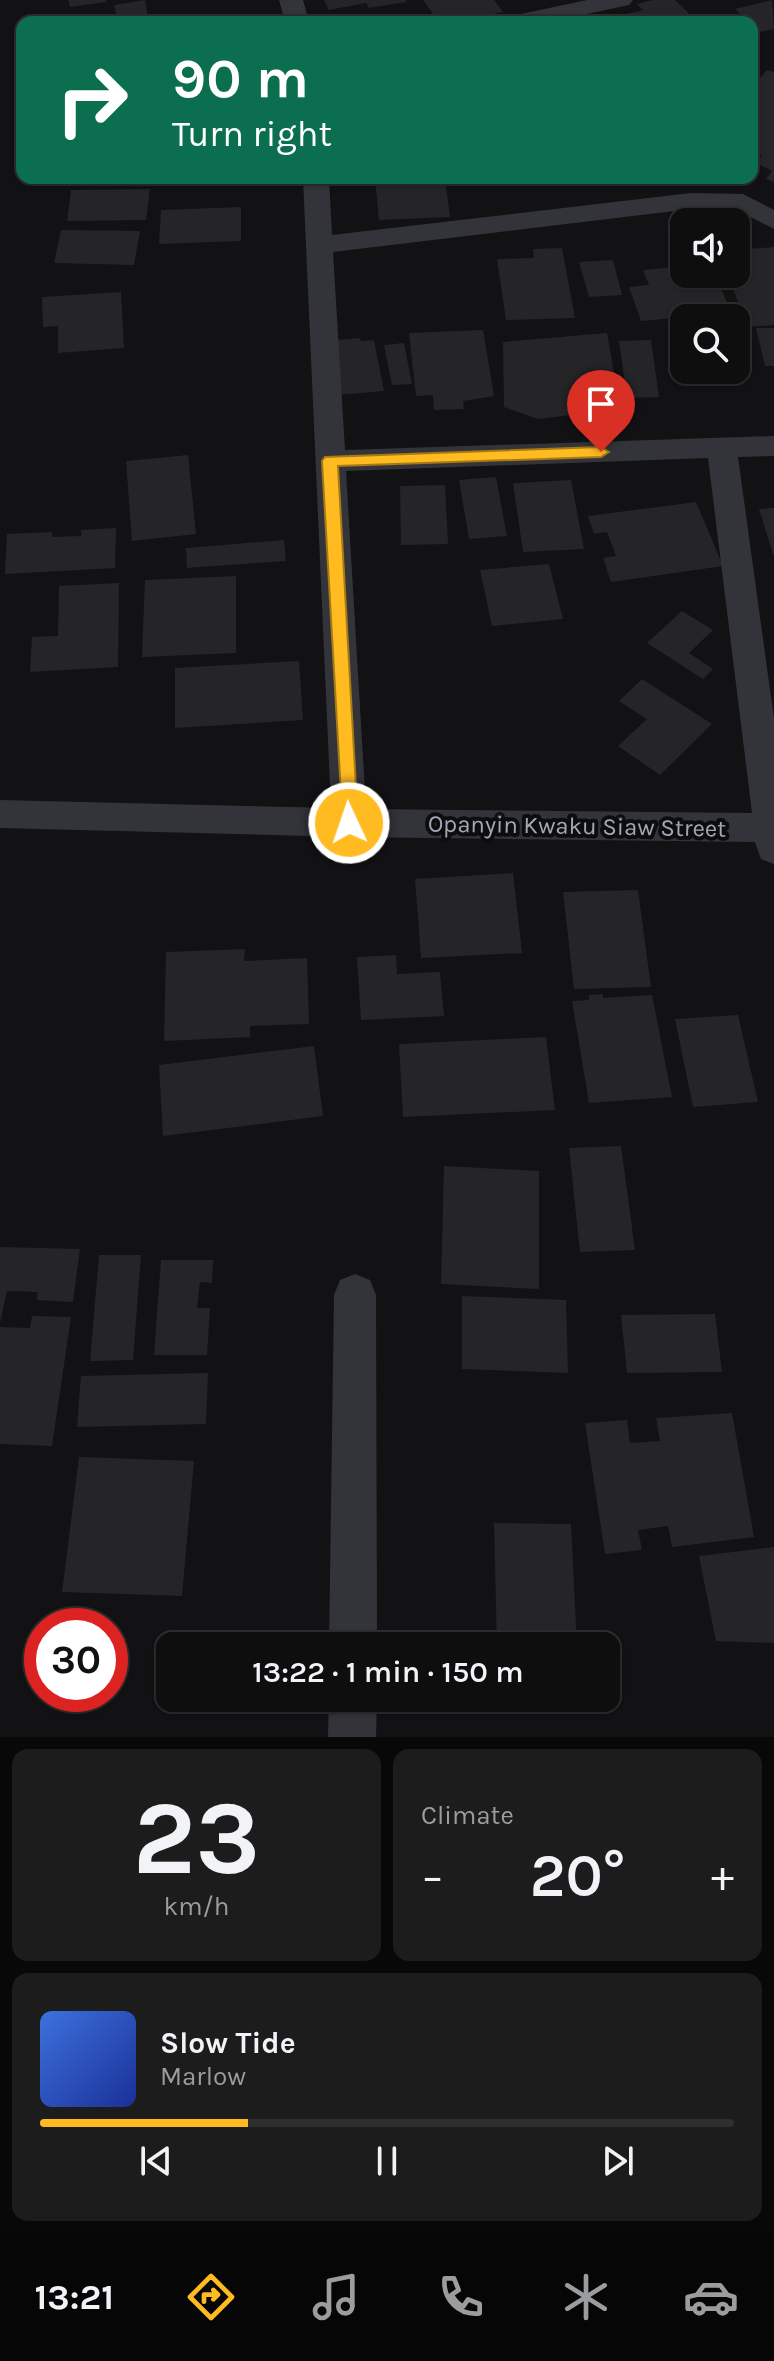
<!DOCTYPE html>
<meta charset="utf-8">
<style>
:root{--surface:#0e0e0f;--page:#1c1c1d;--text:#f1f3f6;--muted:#9b9c9e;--line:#2e2e2f;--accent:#ffbb20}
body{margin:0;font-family:Karla,sans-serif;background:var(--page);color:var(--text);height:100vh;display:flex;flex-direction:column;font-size:30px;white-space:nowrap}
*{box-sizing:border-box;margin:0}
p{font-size:26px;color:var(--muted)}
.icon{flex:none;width:44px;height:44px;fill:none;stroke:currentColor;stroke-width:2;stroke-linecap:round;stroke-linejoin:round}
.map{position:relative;height:1737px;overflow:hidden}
.details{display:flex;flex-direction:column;gap:12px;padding:12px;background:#080808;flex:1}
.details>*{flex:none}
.top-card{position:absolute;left:16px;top:16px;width:742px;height:168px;border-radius:16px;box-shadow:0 2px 6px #0004,0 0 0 2px var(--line);background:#0b6e4f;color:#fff;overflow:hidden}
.buttons{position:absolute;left:670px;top:208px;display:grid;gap:16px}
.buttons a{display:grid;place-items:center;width:80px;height:80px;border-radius:16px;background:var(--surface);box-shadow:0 2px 6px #0004,0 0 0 2px var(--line);font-size:40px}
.speed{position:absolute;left:24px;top:1608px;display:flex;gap:16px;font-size:40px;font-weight:700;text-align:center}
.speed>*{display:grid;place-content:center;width:104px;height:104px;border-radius:50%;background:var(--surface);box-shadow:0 2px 6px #0004,0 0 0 2px var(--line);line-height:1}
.speed .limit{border:12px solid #d22;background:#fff;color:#111}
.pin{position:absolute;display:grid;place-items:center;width:68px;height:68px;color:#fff;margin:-82px -34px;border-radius:50% 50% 50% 0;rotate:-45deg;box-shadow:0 0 8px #0007}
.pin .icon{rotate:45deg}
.me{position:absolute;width:88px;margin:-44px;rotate:357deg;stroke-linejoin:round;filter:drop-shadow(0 0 6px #0008)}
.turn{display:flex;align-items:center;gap:28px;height:168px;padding:0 24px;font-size:36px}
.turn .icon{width:104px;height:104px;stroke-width:2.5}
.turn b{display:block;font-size:56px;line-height:68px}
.big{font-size:60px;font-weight:600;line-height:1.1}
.details .widget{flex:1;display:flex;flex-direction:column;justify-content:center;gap:12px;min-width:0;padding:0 28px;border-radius:16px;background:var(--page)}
.details .dial{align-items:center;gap:0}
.dial b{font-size:104px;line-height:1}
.song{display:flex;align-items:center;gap:24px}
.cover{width:96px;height:96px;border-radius:12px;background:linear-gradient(135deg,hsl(220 70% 55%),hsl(230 70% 35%))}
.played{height:8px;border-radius:4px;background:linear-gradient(90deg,var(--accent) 30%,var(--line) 30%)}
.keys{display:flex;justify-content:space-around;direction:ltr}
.heat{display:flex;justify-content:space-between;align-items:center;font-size:44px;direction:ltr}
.details .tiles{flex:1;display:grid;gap:12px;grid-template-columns:1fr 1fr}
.widget:last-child{grid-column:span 2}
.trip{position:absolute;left:156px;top:1632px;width:464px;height:80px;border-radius:16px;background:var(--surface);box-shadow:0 2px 6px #0004,0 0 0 2px var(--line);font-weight:600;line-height:80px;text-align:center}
.tab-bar{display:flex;height:128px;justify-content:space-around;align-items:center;background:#060606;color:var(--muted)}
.tab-bar .icon{width:56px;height:56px}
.tab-bar .active{color:var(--accent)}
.tab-bar b{font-size:36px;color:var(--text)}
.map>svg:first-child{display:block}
</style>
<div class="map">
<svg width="774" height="1737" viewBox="0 0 774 1737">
<rect width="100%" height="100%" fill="#121214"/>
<path fill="#252528" d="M68,0H106V2L70,7Z
M145,0L149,22H118L114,5Z
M324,0H406V2L369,8L366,3L329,10Z
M423,0H494L503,12L454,22H439Z
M653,0H675L698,22H624L618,16L643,10L637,4Z
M772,0L774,29L760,32L735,9Z
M767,70L774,72V182L766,179L772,171L756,163L762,156L752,153L755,145L752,141V76L760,78Z
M198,178H256V182L199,185Z
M375,178H445L450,217L379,220Z
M150,189L146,220L67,221L71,190Z
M241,207V241L159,244L161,210Z
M61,230L140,231L134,265L54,263Z
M774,247V325L747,327L728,274H736V250Z
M562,248L575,318L506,320L497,259L534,258L533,249Z
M613,260L622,295L589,297L579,262Z
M684,266V274H700L702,281L718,280L731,313L641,321L629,287L649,285L643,270Z
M121,292L124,348L58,353V326L43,327L42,297Z
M756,328H774V366H765Z
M483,330L494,396L463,401L464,409L434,410L433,395L416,396L409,333Z
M607,333L615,379L599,392L579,394L578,414L538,419L504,407L503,342Z
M360,338L361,341L374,340L384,391L336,395L326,341Z
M651,340L659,397L627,398L619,341Z
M404,343L412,384L392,385L384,345Z
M188,455L196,534L132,541L126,461Z
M496,477L507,536L469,539L459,480Z
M571,480L584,549L523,552L513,483Z
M445,485L448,544L401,545L400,486Z
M696,502L723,566L611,582L603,558L616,556L607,532L594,534L588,516Z
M774,508V554H773L759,509Z
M116,528L115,568L5,574L7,534L52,532V537L81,536V530Z
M284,540L286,561L187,568L186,548Z
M549,564L563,619L492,626L480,570Z
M236,576V653L142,657L145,580Z
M119,583L118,667L30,672L32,637L58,636L59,586Z
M682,611L713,630L689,653L713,669L703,679L647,643Z
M299,661L303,720L175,728V668Z
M642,679L712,724L660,775L618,746L647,719L619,701Z
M513,873L522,953L421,958L415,879Z
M638,890L651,987L574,989L563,892Z
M245,949L244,961L307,958L309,1024L250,1026V1037L164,1041L166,952Z
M396,955L397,974L440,972L444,1016L361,1020L357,957Z
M603,994V998L652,995L672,1097L589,1103L572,1001L589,1000V995Z
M738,1015L758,1102L693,1107L675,1019Z
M546,1037L555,1110L403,1117L399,1044Z
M314,1046L323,1116L163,1136L159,1065Z
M621,1146L635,1250L580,1252L569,1148Z
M444,1166L539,1171V1289L441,1284Z
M0,1247L80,1249L73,1302L37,1300L38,1292L7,1291L0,1323Z
M99,1255H141L133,1360L90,1361Z
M161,1260H213L212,1283L200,1282L197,1308H210L207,1355H154Z
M462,1296L566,1300L568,1373L462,1369Z
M715,1314L722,1372L627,1373L621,1315Z
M32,1316L71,1317L52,1446L0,1444V1327L30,1328Z
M208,1373L206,1424L77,1427L81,1376Z
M732,1413L754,1537L672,1547L668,1526L638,1530L642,1550L605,1554L585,1423L627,1420L630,1443L660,1441L656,1418Z
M79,1457L194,1461L182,1596L62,1592Z
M494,1523L571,1524L577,1646H497Z
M774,1547V1643L716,1641L699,1556Z"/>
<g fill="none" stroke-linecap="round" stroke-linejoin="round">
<path fill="#33343a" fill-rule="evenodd" d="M279,0H303L309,22H285Z
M587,0H633L629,5L549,22H503L507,17Z
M303,178H329L332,235L691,193L743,194L774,210V229L737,210L691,209L333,252L345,450L774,436V456L738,457L774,719V864L761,859L755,842L349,837L0,828V800L331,808ZM708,458L752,813L366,809L346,471Z
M355,1274L370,1280L376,1295L377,1646H329L334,1295L340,1280Z
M329,1698H377L376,1737H328Z"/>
</g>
<path fill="#ffbb20" stroke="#a67a15" stroke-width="2" d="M601,447L609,452L601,457L338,466L358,823L356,828H343L322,461L325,457Z"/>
<g text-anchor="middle" stroke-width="8" stroke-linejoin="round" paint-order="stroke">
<g font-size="24" fill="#a2a8b6" stroke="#0d0d0f">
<text transform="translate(577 826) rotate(1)" y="8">Opanyin Kwaku Siaw Street</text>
</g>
</g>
</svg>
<div class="buttons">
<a><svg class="icon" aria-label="sound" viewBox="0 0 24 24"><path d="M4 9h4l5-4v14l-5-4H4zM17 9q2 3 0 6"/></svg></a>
<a><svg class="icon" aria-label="search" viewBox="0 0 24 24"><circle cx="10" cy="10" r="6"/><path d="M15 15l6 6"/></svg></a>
</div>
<div class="speed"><div class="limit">30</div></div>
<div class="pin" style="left:601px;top:452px;background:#d93025"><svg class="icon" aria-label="arrive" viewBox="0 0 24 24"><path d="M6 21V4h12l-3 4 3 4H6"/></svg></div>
<svg class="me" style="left:349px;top:823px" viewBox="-20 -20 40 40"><circle r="17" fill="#ffbb20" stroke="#fff" stroke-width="3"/><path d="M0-11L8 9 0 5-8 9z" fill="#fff"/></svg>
<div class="trip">13:22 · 1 min · 150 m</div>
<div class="top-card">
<div class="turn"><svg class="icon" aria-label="right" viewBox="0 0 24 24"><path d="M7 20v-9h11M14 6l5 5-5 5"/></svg><div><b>90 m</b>Turn right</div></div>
</div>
</div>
<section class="details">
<div class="tiles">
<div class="widget dial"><b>23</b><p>km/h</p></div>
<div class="widget"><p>Climate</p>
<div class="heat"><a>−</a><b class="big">20°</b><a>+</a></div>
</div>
<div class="widget">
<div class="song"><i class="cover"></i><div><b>Slow Tide</b><p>Marlow</p></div></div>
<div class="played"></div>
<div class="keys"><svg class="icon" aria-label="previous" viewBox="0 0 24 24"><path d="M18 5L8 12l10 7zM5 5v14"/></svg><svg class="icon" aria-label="pause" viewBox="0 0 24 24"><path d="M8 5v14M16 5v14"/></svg><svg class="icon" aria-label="next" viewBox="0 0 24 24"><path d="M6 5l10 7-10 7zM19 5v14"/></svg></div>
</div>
</div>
</section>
<nav class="tab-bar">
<b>13:21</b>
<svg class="icon active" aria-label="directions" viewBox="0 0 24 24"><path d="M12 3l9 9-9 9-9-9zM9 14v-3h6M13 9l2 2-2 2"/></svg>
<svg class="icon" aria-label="music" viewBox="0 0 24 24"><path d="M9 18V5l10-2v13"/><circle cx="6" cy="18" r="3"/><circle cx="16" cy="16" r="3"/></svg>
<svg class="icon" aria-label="phone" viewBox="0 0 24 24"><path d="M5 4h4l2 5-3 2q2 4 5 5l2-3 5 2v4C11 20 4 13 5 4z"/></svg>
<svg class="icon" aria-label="climate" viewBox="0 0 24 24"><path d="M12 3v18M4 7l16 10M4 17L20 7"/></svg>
<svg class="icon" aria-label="car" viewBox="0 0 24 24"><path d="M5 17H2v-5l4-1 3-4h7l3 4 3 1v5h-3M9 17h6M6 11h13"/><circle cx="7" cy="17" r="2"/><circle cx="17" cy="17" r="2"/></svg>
</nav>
